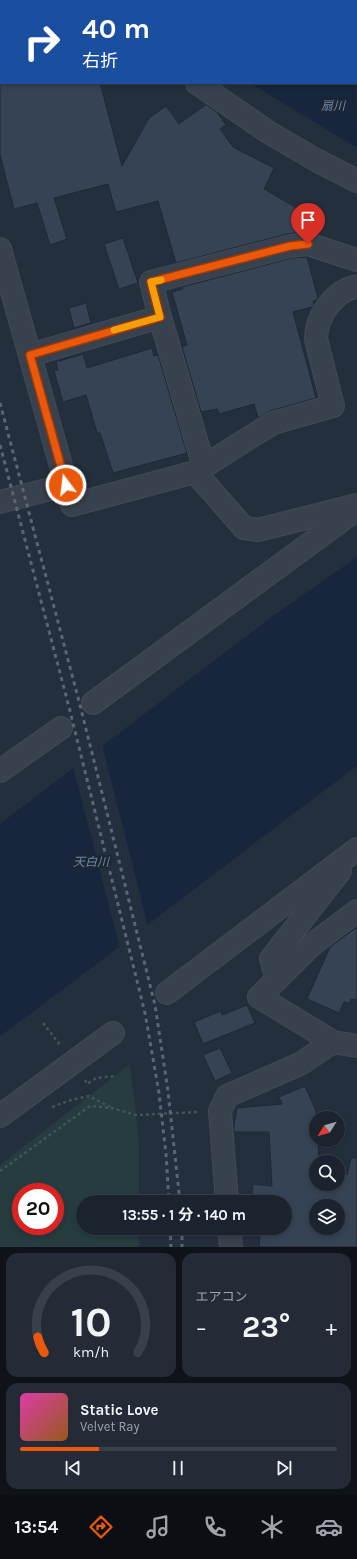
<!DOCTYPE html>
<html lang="ja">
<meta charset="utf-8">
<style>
:root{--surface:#1b232e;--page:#242b36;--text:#f1f3f6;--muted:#a0a4aa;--line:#39404a;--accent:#ea580c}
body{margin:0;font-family:Karla,"Noto Sans JP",sans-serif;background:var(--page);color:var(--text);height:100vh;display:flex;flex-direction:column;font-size:15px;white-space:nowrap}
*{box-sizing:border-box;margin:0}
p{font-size:13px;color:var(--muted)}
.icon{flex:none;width:22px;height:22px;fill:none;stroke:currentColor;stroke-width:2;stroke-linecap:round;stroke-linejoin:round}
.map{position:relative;height:1247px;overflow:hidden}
.side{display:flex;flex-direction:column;gap:6px;padding:6px;background:#0f1319;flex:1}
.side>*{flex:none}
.guide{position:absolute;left:0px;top:0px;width:357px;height:84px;box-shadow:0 2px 6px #0003,0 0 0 1px var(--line);background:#1a4fa0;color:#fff;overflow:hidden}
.needle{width:26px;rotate:233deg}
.buttons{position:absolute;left:309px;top:1111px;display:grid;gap:8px}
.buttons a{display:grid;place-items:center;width:36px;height:36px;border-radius:50%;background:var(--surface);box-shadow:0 2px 6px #0003,0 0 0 1px var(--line);font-size:20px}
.speed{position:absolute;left:12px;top:1183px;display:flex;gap:8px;font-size:20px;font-weight:700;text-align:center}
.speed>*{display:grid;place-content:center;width:52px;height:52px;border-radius:50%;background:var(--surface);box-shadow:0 2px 6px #0003,0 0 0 1px var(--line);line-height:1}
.speed .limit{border:6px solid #d22;background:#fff;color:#111}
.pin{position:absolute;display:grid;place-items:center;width:34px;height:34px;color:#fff;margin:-41px -17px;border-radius:50% 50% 50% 0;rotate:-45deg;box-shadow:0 0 4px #0007}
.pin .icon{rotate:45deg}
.me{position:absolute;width:44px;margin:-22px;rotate:345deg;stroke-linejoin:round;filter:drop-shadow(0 0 3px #0008)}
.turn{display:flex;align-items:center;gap:14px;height:84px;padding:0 16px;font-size:18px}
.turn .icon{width:52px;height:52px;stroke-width:2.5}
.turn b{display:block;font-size:28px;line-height:34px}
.big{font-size:30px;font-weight:700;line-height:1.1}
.side .widget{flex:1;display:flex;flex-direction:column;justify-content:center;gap:6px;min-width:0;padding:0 14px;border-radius:12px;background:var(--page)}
.side .dial{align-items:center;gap:0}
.dial svg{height:104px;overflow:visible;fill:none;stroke:var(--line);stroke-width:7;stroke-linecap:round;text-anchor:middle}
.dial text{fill:var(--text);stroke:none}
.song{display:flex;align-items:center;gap:12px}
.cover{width:48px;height:48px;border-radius:6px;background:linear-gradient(135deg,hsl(320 70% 55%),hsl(30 70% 35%))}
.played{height:4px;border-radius:2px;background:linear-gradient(90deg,var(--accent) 25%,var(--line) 25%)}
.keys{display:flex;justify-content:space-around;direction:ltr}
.heat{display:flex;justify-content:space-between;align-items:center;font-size:22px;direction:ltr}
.side .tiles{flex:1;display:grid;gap:6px;grid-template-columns:1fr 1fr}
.widget:last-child{grid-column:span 2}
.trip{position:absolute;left:76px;top:1195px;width:216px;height:40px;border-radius:20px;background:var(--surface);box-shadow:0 2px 6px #0003,0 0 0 1px var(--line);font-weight:700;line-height:40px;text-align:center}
.tab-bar{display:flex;height:64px;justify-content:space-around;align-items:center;background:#0b0e12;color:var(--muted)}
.tab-bar .icon{width:28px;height:28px}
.tab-bar .current{color:var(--accent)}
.tab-bar b{font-size:18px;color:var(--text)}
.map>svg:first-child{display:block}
</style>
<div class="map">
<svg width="357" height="1247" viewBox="0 0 357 1247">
<rect width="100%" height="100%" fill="#242f3e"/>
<path fill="#263c3f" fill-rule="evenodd" d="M130,1064L139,1141V1202H83V1228H139V1247H0V1165ZM21,1192H55V1226H21Z"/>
<path fill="#17263c" d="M62,0H285L287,1H65Z
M356,39L357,148L250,83H356Z
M357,557V766C237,855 120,948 0,1036V824L270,618Z"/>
<path fill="#242f3e" d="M102,744L148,927L120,949L73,766Z"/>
<path fill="#364354" stroke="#1f2835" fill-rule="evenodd" d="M0,83H100L122,166L149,118L166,106L179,124L204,106L207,105L217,112L226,125L220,129L233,147L274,168L264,189L295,207L302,230L299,231L300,232L287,234L176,263L158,201L116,212L108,184L54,198L67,239L50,245L37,203L14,209L0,155Z
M123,238L138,283L119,289L104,244Z
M307,257L318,298L316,300L313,301L314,305L312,307L293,312L316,398L270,411L258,418L254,404L219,414L217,409L201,412L182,347L187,345L172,292L183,289L182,287L292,258Z
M86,303L91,323L74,328L69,308Z
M152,348L154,356L158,355L187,453L113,473L100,433H97L86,395L63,402L54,371L58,370L56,362L83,354L87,368Z
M357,927V1000L351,999L350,1003L344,1002L339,1013L307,999L330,947Z
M247,1005L255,1023L203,1044L194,1022L221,1011L222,1015Z
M220,1048L232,1073L215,1081L203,1055Z
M305,1086L316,1111V1140H318L319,1162H316V1184H338V1169L344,1171L347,1175L351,1158H357V1247H259L260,1236L253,1235L254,1228H285V1202H251L253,1184L272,1186L269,1132H234V1125L237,1108L282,1104L279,1097ZM316,1206H338V1228H316Z"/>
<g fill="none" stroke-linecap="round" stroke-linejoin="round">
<defs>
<path id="minor" d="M3,0L7,1
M316,0L318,1
M356,21L357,22
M197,83L268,132L316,160L357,181
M0,249L72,505L195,472L244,528L258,530L357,505
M160,317L204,467
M30,355L160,317L151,282L290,246L308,244L357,260
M195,472L273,423L333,406L316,339C316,316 334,291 357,286
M0,502L66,485
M93,703L357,509
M0,771L61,728
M277,980L271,959L340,871
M167,993L357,849
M333,1042L259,997L313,944L357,911
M0,1116L113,1033
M227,1202L220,1111L227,1096L300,1064L333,1042L357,1046
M229,1228L231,1247"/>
</defs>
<use href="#minor" stroke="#414a57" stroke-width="24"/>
<path stroke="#3f5557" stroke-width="2.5" stroke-dasharray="3 3" stroke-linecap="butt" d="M43,1023L60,1045
M85,1080L87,1084L96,1078L115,1076
M52,1107L71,1100L89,1096L110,1107
M0,1171L90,1106L111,1108L136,1115L199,1112"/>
<use href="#minor" stroke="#38414e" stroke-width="22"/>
<path stroke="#5a6575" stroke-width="3" stroke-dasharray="4 4" stroke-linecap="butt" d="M0,403L80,705L155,1005L168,1091L180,1202
M0,445L70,711L145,1013L159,1093L166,1154L169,1202
M170,1228L171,1247
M182,1228V1247"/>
</g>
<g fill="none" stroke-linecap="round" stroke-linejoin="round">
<defs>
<path id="route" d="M66,485L30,355L160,317L151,282L290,246L308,244"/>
</defs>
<use href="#route" stroke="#983908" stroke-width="10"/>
<use href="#route" stroke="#ea580c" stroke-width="7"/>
<path stroke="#f59e0b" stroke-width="7" d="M114,330L160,317L151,282L161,280"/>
</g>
<g text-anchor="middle" stroke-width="4" stroke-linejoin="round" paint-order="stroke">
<g font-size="12" font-style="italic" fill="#6d86a8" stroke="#1d2633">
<text x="333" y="110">扇川</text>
<text x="91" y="866">天白川</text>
</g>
</g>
</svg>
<div class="buttons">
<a><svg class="needle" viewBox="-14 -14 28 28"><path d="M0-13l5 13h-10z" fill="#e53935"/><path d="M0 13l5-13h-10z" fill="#a0a4aa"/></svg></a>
<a><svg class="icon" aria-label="search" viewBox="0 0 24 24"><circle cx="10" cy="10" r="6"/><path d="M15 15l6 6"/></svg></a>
<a><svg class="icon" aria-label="layers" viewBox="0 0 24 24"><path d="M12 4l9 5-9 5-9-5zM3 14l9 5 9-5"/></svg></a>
</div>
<div class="speed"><div class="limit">20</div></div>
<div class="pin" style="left:308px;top:244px;background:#d93025"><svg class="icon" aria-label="arrive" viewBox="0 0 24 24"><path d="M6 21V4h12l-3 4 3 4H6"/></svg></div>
<svg class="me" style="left:66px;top:485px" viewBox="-20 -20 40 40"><circle r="17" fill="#ea580c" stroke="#fff" stroke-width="3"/><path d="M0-11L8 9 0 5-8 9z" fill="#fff"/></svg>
<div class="trip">13:55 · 1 分 · 140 m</div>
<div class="guide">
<div class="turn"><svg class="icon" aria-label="right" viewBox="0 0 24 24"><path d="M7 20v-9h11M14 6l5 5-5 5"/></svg><div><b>40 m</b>右折</div></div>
</div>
</div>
<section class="side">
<div class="tiles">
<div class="widget dial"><svg viewBox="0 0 100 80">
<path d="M14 69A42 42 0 1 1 86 69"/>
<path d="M14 69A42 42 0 0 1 9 57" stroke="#ea580c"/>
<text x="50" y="56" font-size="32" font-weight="700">10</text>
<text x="50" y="72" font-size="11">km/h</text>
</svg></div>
<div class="widget"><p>エアコン</p>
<div class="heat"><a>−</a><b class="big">23°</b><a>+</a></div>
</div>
<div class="widget">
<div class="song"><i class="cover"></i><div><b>Static Love</b><p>Velvet Ray</p></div></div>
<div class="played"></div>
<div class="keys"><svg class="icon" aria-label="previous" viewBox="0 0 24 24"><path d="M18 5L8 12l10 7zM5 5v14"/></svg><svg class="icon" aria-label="pause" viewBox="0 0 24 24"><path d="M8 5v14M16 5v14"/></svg><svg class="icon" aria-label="next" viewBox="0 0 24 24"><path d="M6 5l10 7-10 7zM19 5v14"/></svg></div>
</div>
</div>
</section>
<nav class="tab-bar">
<b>13:54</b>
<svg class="icon current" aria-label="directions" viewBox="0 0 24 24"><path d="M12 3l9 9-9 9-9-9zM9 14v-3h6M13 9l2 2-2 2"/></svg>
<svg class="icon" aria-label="music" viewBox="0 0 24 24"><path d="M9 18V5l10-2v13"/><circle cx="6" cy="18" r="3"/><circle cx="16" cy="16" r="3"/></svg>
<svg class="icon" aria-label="phone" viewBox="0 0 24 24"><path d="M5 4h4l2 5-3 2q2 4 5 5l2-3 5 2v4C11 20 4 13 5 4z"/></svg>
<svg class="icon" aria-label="climate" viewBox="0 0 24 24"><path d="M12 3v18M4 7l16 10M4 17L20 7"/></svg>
<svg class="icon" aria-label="car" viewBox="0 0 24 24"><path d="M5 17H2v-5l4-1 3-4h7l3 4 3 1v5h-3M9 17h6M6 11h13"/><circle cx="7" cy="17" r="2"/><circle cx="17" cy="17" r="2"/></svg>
</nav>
